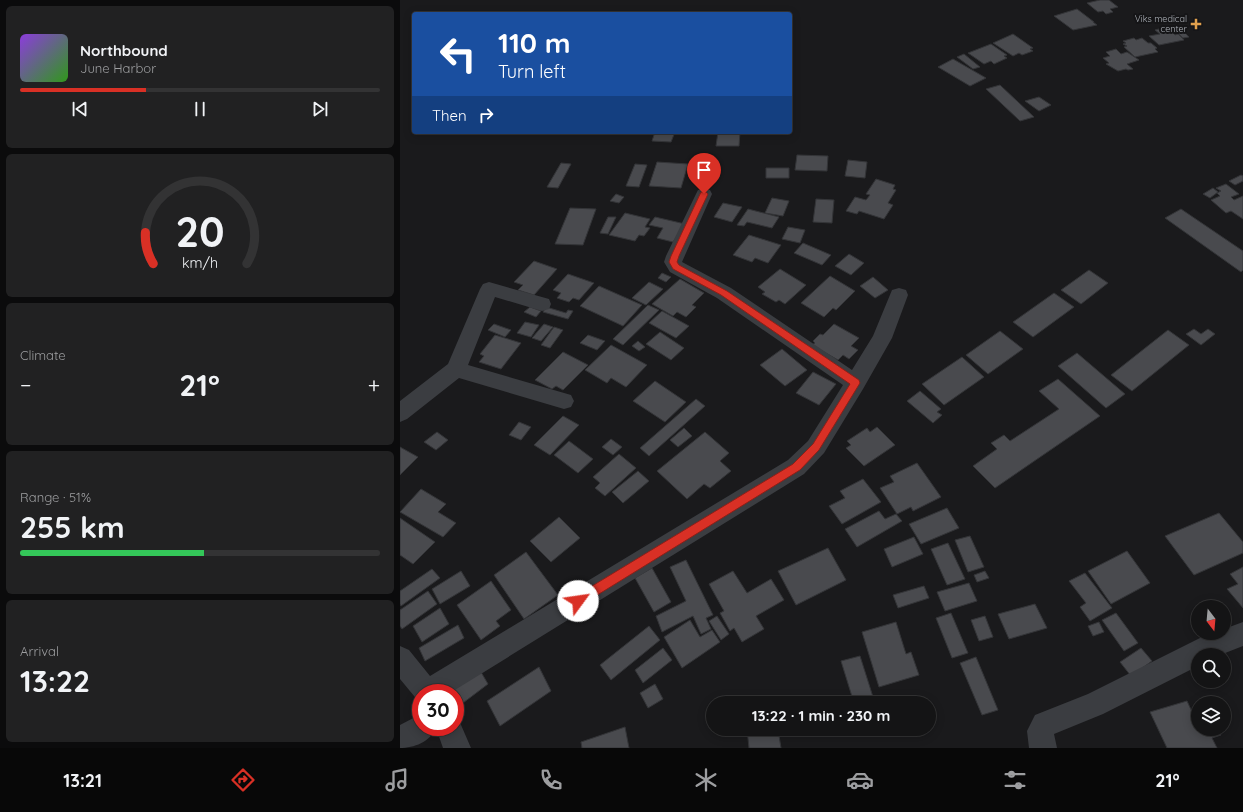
<!DOCTYPE html>
<meta charset="utf-8">
<style>
:root{--surface:#141415;--page:#212122;--text:#f1f3f6;--muted:#9d9ea0;--line:#333334;--accent:#d93025}
body{margin:0;font-family:Quicksand,sans-serif;background:var(--page);color:var(--text);height:100vh;display:flex;flex-direction:column;font-size:15px;white-space:nowrap}
*{box-sizing:border-box;margin:0}
p{font-size:13px;color:var(--muted)}
.icon{flex:none;width:22px;height:22px;fill:none;stroke:currentColor;stroke-width:2;stroke-linecap:round;stroke-linejoin:round}
.map{position:relative;flex:1;overflow:hidden}
.details{display:flex;flex-direction:column;gap:6px;padding:6px;background:#0b0b0c;width:400px}
.details>*{flex:none}
.hud{position:absolute;left:12px;top:12px;width:380px;height:122px;border-radius:4px;box-shadow:0 2px 10px #0003,0 0 0 1px var(--line);background:#1a4fa0;color:#fff;overflow:hidden}
.needle{width:26px;rotate:164deg}
.fabs{position:absolute;left:791px;top:600px;display:grid;gap:8px}
.fabs a{display:grid;place-items:center;width:40px;height:40px;border-radius:50%;background:var(--surface);box-shadow:0 2px 10px #0003,0 0 0 1px var(--line);font-size:20px}
.speed{position:absolute;left:12px;top:684px;display:flex;gap:8px;font-size:20px;font-weight:700;text-align:center}
.speed>*{display:grid;place-content:center;width:52px;height:52px;border-radius:50%;background:var(--surface);box-shadow:0 2px 10px #0003,0 0 0 1px var(--line);line-height:1}
.speed .limit{border:6px solid #d22;background:#fff;color:#111}
.pin{position:absolute;display:grid;place-items:center;width:34px;height:34px;color:#fff;margin:-41px -17px;border-radius:50% 50% 50% 0;rotate:-45deg;box-shadow:0 0 4px #0007}
.pin .icon{rotate:45deg}
.me{position:absolute;width:44px;margin:-22px;rotate:59deg;stroke-linejoin:round;filter:drop-shadow(0 0 3px #0008)}
.turn{display:flex;align-items:center;gap:14px;height:84px;padding:0 20px;font-size:18px}
.turn .icon{width:52px;height:52px;stroke-width:2.5}
.turn b{display:block;font-size:28px;line-height:34px}
.then{display:flex;align-items:center;height:38px;padding:0 20px;background:#0003;gap:8px;font-size:15px}
.big{font-size:30px;font-weight:700;line-height:1.1}
.details .tile{flex:1;display:flex;flex-direction:column;justify-content:center;gap:6px;min-width:0;padding:0 14px;border-radius:6px;background:var(--page)}
.details .dial{align-items:center;gap:0}
.dial svg{height:104px;overflow:visible;fill:none;stroke:var(--line);stroke-width:7;stroke-linecap:round;text-anchor:middle}
.dial text{fill:var(--text);stroke:none}
.song{display:flex;align-items:center;gap:12px}
.cover{width:48px;height:48px;border-radius:6px;background:linear-gradient(135deg,hsl(270 70% 55%),hsl(110 70% 35%))}
.played{height:4px;border-radius:2px;background:linear-gradient(90deg,var(--accent) 35%,var(--line) 35%)}
.keys{display:flex;justify-content:space-around;direction:ltr}
.heat{display:flex;justify-content:space-between;align-items:center;font-size:22px;direction:ltr}
.charge{height:6px;border-radius:3px;background:linear-gradient(90deg,#34c759 51%,var(--line) 0)}
.trip{position:absolute;left:306px;top:696px;width:230px;height:40px;border-radius:20px;background:var(--surface);box-shadow:0 2px 10px #0003,0 0 0 1px var(--line);font-weight:700;line-height:40px;text-align:center}
.menu{display:flex;height:64px;justify-content:space-around;align-items:center;background:#080808;color:var(--muted)}
.menu .icon{width:28px;height:28px}
.menu .selected{color:var(--accent)}
.menu b{font-size:18px;color:var(--text)}
main{display:flex;flex:1;min-height:0}
.map>svg:first-child{display:block}
</style>
<main>
<section class="details">
<div class="tile">
<div class="song"><i class="cover"></i><div><b>Northbound</b><p>June Harbor</p></div></div>
<div class="played"></div>
<div class="keys"><svg class="icon" aria-label="previous" viewBox="0 0 24 24"><path d="M18 5L8 12l10 7zM5 5v14"/></svg><svg class="icon" aria-label="pause" viewBox="0 0 24 24"><path d="M8 5v14M16 5v14"/></svg><svg class="icon" aria-label="next" viewBox="0 0 24 24"><path d="M6 5l10 7-10 7zM19 5v14"/></svg></div>
</div>
<div class="tile dial"><svg viewBox="0 0 100 80">
<path d="M14 69A42 42 0 1 1 86 69"/>
<path d="M14 69A42 42 0 0 1 8 45" stroke="#d93025"/>
<text x="50" y="56" font-size="32" font-weight="700">20</text>
<text x="50" y="72" font-size="11">km/h</text>
</svg></div>
<div class="tile"><p>Climate</p>
<div class="heat"><a>−</a><b class="big">21°</b><a>+</a></div>
</div>
<div class="tile"><p>Range · 51%</p><b class="big">255 km</b><div class="charge"></div></div>
<div class="tile"><p>Arrival</p><b class="big">13:22</b></div>
</section>
<div class="map">
<svg width="843" height="748" viewBox="0 0 843 748">
<rect width="100%" height="100%" fill="#1a1a1c"/>
<path fill="#494a4e" stroke="#343538" d="M700,0H709L718,7L710,9L713,12L706,14L703,11L698,12L687,3Z
M677,9L694,22H693L697,25L673,30L654,16Z
M767,27L775,35L778,34L784,40L759,45L749,36L760,34L755,30Z
M782,30L789,37L783,38L776,31Z
M613,34L633,48L630,49L633,51L622,55L619,53L613,56L593,43Z
M734,38L736,40L742,38L748,43H751L757,48L755,49L758,52L735,57L724,47L727,46L723,44L726,43L723,41Z
M591,44L607,55L604,56L607,58L594,64L591,61L584,64L568,53Z
M716,49L721,54L727,52L739,60L727,64L733,69L728,70L726,69L718,71L706,64L709,63L703,58L710,56L706,52Z
M564,54L580,67L573,69L557,57Z
M553,59L586,78L570,86L538,67Z
M600,85L634,117L620,121L586,89Z
M639,97L651,105L639,111L625,101Z
M255,132H275L271,142L252,141Z
M318,132H340L339,146H316Z
M397,155L428,156L427,171L395,170Z
M448,160L467,162L465,178L445,176Z
M257,162L288,164L281,188L249,186Z
M161,163L171,164L158,188L147,187Z
M235,164L247,165L239,187L226,186Z
M366,168H389V178H366Z
M841,175L843,176V181L835,185L829,181Z
M476,179L495,185L493,189L496,190L488,203L493,205L484,219L459,211L457,214L446,211L455,197L466,200L470,195L466,194Z
M826,184L839,194L831,197L834,200L843,196V219L831,211L826,213L811,200L820,196L817,193L821,191L816,188Z
M813,188L818,192L810,198L803,194Z
M216,194L224,197L219,203L210,201Z
M372,198L389,201L383,216L365,213Z
M416,199L434,200L432,223L413,222Z
M323,203L342,207L332,222L314,217Z
M170,208L196,209L183,245L155,244Z
M348,209L379,217L372,228L347,222L344,226L337,225Z
M781,209L843,251V270L841,272L765,218Z
M225,213L250,219L245,227L250,228L244,236L239,235L235,241L209,235Z
M208,217H216L208,234L200,233Z
M255,217L285,224L273,242L257,238L263,228L249,225Z
M388,227L405,230L400,243L382,239Z
M349,235L381,245L368,263L355,258L352,262L333,255Z
M403,243L431,255L422,265L394,253Z
M449,254L464,263L451,275L435,266Z
M134,261L157,269L134,295L118,290L123,285L114,282Z
M380,269L406,285L385,304L379,300L376,302L362,294L365,292L358,287Z
M689,270L708,283L681,304L661,290Z
M262,273L271,277L266,282L258,278Z
M168,274L194,283L179,300L173,298L169,302L157,298L161,293L153,290Z
M430,276L455,291L436,310L433,308L424,317L401,303Z
M473,277L488,290L475,298L460,286Z
M280,279L304,293L292,305L296,307L286,317L277,312L273,316L252,304Z
M249,282L263,289L246,305L232,298Z
M199,286L242,305L223,326L180,306Z
M654,293L674,307L633,337L613,322Z
M248,305L259,310L223,345L213,339Z
M130,307L141,311L136,317L124,312Z
M146,307L166,313L168,310L173,311L168,319L143,312Z
M262,311L289,326L276,338L249,323Z
M125,322L139,325L131,337L117,333Z
M94,324L111,330L105,337L88,330Z
M144,324L153,327L141,341L132,338Z
M434,324L459,338L451,346L458,350L449,359L443,355L438,360L412,345L415,343L413,341L420,334L423,335Z
M154,327L163,330L150,348L141,345Z
M794,329L801,334L808,329L815,334L801,345L786,334Z
M768,330L789,345L732,391L711,375Z
M600,331L623,349L588,374L566,355Z
M260,332L284,348L271,360L246,344Z
M95,335L121,343L101,369L79,362L84,356L80,354Z
M188,335L205,341L197,350L180,343Z
M238,341L245,347L239,351L232,346Z
M211,345L247,365L226,387L211,378L207,383L185,370Z
M382,349L407,370L385,386L360,365Z
M163,352L188,365L163,390L156,386L152,389L135,380Z
M677,353L725,394L706,408L658,366Z
M562,357L584,377L544,405L522,384Z
M413,372L436,384L419,405L396,393Z
M658,379L700,416L595,488L573,466L597,449L591,443L604,435L610,441L659,409L639,391Z
M255,381L286,402L265,422L233,401Z
M520,391L541,409L537,412L542,415L533,423L507,401Z
M296,399L305,406L249,456L240,448Z
M163,416L179,425L150,455L134,445Z
M119,422L131,427L121,440L109,435Z
M477,427L495,445L464,466L446,448L451,445L447,441L467,428L470,432Z
M284,428L292,436L278,447L270,440Z
M37,432L48,440L36,450L24,442Z
M305,432L329,453L320,461L331,471L310,488L304,484L287,499L257,471Z
M211,439L222,447L213,455L202,447Z
M169,441L193,459L178,473L154,455Z
M0,447L18,457L0,475Z
M219,454L236,468L205,496L195,488L200,483L193,477Z
M517,463L541,497L513,511L511,507L497,514L480,488L494,482L490,476Z
M238,471L249,481L223,503L212,492Z
M463,479L481,502L442,524L429,506L445,498L440,491Z
M21,489L46,504L38,512L56,523L43,537L0,512Z
M547,508L559,528L521,544L509,524Z
M479,511L485,519L496,514L502,521L457,547L445,529Z
M819,513L843,542V553L794,575L765,536Z
M159,517L180,538L151,562L130,541Z
M0,518L35,542L13,564L0,555Z
M570,536L584,567L568,572L555,540Z
M514,537L523,554L492,567L484,549Z
M548,543L565,579L547,585L531,549Z
M428,548L446,580L396,605L378,571Z
M727,551L750,583L711,604L688,571Z
M126,552L158,595L124,619L94,575Z
M286,560L313,615L306,618L311,629L301,634L293,616L262,632L256,616L286,601L270,567Z
M843,567V608L827,589L838,584L830,574Z
M252,568L271,602L254,612L235,578Z
M32,569L40,578L1,606L0,604V591Z
M61,571L70,586L40,604L32,589Z
M333,571L347,593L371,579L384,600L356,616L364,629L342,642L334,628L330,631L320,613L324,611L309,584Z
M585,571L589,578L577,582L574,575Z
M685,573L712,608L690,621L680,607L686,603L669,581Z
M91,581L111,610L96,621L100,626L81,640L57,605Z
M569,583L577,601L545,611L537,592Z
M524,586L529,598L498,608L493,595Z
M28,591L37,604L2,629L0,626V610Z
M635,604L647,628L609,639L598,614Z
M40,608L49,624L22,642L13,626Z
M551,613L568,653L552,658L536,618Z
M716,613L738,643L724,651L702,620Z
M317,616L329,634L321,640L309,621Z
M585,616L593,637L579,641L571,620Z
M290,620L300,637L312,630L320,642L282,668L264,637Z
M496,622L506,654L511,652L519,675L479,687L462,632Z
M699,622L704,632L693,636L688,626Z
M58,625L64,638L25,661L19,648Z
M249,626L260,640L211,680L200,665Z
M263,648L272,660L243,683L235,670Z
M741,648L752,661L731,676L720,662Z
M460,656L473,697L454,703L441,661Z
M576,657L598,710L582,715L560,663Z
M78,667L88,684L55,709V693H42Z
M139,667L151,691L100,726L87,701Z
M255,684L263,699L248,708L240,693Z
M787,701L793,714L798,713V729H818L821,735L812,738L817,748H767L750,712Z
M225,727L229,748H182L181,742Z
M347,729H378L381,748H349Z"/>
<g fill="none" stroke-linecap="round" stroke-linejoin="round">
<path fill="#3b3d41" fill-rule="evenodd" d="M304,189L310,190L312,194L282,262L331,288L452,370L473,336L492,290L499,288L506,290L508,295L492,338L463,389L424,453L404,474L50,693H21V703L19,702L0,679V646L9,650L30,676L388,460L408,441L443,385L317,298L270,272L264,262L266,256L296,194L298,190Z
M89,282L149,299L151,304L149,309L142,311L95,297L68,365L171,395L174,401L171,407L164,409L59,378L7,419L0,422V401L48,364L80,289L83,284Z
M843,622V646L820,655H798V666L703,714L654,734L657,748H629L627,731L635,715L688,694L802,637L812,633H824V629Z
M21,714V727H55V716L58,718L71,748H43L36,728C30,742 14,748 0,748V725Z"/>
</g>
<path fill="#d93025" stroke="#8d1f18" d="M301,192H306L308,194L279,256L277,262L279,265L327,291L459,380L460,383L419,450L400,470L178,607L174,605L172,601L174,597L393,464L413,444L450,384L321,295L273,269L269,262L271,256Z"/>
<path fill="#e1a04d" stroke="#151517" stroke-width="1.5" d="M794 18h4v4h4v4h-4v4h-4v-4h-4v-4h4z"/>
<g text-anchor="middle" stroke-width="4" stroke-linejoin="round" paint-order="stroke">
<g font-size="9" fill="#aeb3ba" stroke="#151517" text-anchor="end">
<text x="787" y="22">Viks medical<tspan x="787" dy="10">center</tspan></text>
</g>
</g>
</svg>
<div class="fabs">
<a><svg class="needle" viewBox="-14 -14 28 28"><path d="M0-13l5 13h-10z" fill="#e53935"/><path d="M0 13l5-13h-10z" fill="#9d9ea0"/></svg></a>
<a><svg class="icon" aria-label="search" viewBox="0 0 24 24"><circle cx="10" cy="10" r="6"/><path d="M15 15l6 6"/></svg></a>
<a><svg class="icon" aria-label="layers" viewBox="0 0 24 24"><path d="M12 4l9 5-9 5-9-5zM3 14l9 5 9-5"/></svg></a>
</div>
<div class="speed"><div class="limit">30</div></div>
<div class="pin" style="left:304px;top:194px;background:#d93025"><svg class="icon" aria-label="arrive" viewBox="0 0 24 24"><path d="M6 21V4h12l-3 4 3 4H6"/></svg></div>
<svg class="me" style="left:178px;top:601px" viewBox="-20 -20 40 40"><circle r="19" fill="#fff"/><path d="M0-13L10 11 0 6-10 11z" fill="#d93025"/></svg>
<div class="trip">13:22 · 1 min · 230 m</div>
<div class="hud">
<div class="turn"><svg class="icon" aria-label="left" viewBox="0 0 24 24"><path d="M17 20v-9H6M10 6l-5 5 5 5"/></svg><div><b>110 m</b>Turn left</div></div>
<div class="then">Then<svg class="icon" aria-label="right" viewBox="0 0 24 24"><path d="M7 20v-9h11M14 6l5 5-5 5"/></svg></div>
</div>
</div>
</main>
<nav class="menu">
<b>13:21</b>
<svg class="icon selected" aria-label="directions" viewBox="0 0 24 24"><path d="M12 3l9 9-9 9-9-9zM9 14v-3h6M13 9l2 2-2 2"/></svg>
<svg class="icon" aria-label="music" viewBox="0 0 24 24"><path d="M9 18V5l10-2v13"/><circle cx="6" cy="18" r="3"/><circle cx="16" cy="16" r="3"/></svg>
<svg class="icon" aria-label="phone" viewBox="0 0 24 24"><path d="M5 4h4l2 5-3 2q2 4 5 5l2-3 5 2v4C11 20 4 13 5 4z"/></svg>
<svg class="icon" aria-label="climate" viewBox="0 0 24 24"><path d="M12 3v18M4 7l16 10M4 17L20 7"/></svg>
<svg class="icon" aria-label="car" viewBox="0 0 24 24"><path d="M5 17H2v-5l4-1 3-4h7l3 4 3 1v5h-3M9 17h6M6 11h13"/><circle cx="7" cy="17" r="2"/><circle cx="17" cy="17" r="2"/></svg>
<svg class="icon" aria-label="filters" viewBox="0 0 24 24"><path d="M4 7h16M4 17h16"/><circle cx="9" cy="7" r="2"/><circle cx="15" cy="17" r="2"/></svg>
<b>21°</b>
</nav>
